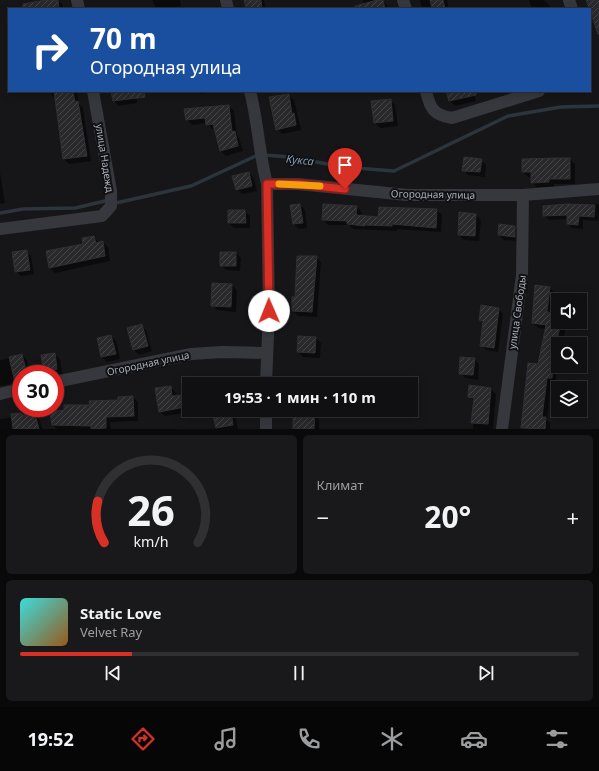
<!DOCTYPE html>
<html lang="ru">
<meta charset="utf-8">
<style>
:root{--surface:#101012;--page:#19191b;--text:#f1f3f6;--muted:#9c9d9f;--line:#303032;--accent:#d93025}
body{margin:0;font-family:"Noto Sans",sans-serif;background:var(--page);color:var(--text);height:100vh;display:flex;flex-direction:column;font-size:15px;white-space:nowrap}
*{box-sizing:border-box;margin:0}
p{font-size:13px;color:var(--muted)}
.icon{flex:none;width:22px;height:22px;fill:none;stroke:currentColor;stroke-width:2;stroke-linecap:round;stroke-linejoin:round}
.map{position:relative;height:429px;overflow:hidden}
.drawer{display:flex;flex-direction:column;gap:6px;padding:6px;background:#09090a;flex:1}
.drawer>*{flex:none}
.guide{position:absolute;left:8px;top:8px;width:583px;height:84px;border-radius:0px;box-shadow:0 2px 10px #0003,0 0 0 1px var(--line);background:#1a4fa0;color:#fff;overflow:hidden}
.tools{position:absolute;left:551px;top:293px;display:grid;gap:8px}
.tools a{display:grid;place-items:center;width:36px;height:36px;border-radius:0px;background:var(--surface);box-shadow:0 2px 10px #0003,0 0 0 1px var(--line);font-size:20px}
.speed{position:absolute;left:12px;top:365px;display:flex;gap:8px;font-size:20px;font-weight:700;text-align:center}
.speed>*{display:grid;place-content:center;width:52px;height:52px;border-radius:50%;background:var(--surface);box-shadow:0 2px 10px #0003,0 0 0 1px var(--line);line-height:1}
.speed .limit{border:6px solid #d22;background:#fff;color:#111}
.pin{position:absolute;display:grid;place-items:center;width:34px;height:34px;color:#fff;margin:-41px -17px;border-radius:50% 50% 50% 0;rotate:-45deg;box-shadow:0 0 4px #0007}
.pin .icon{rotate:45deg}
.me{position:absolute;width:44px;margin:-22px;rotate:359deg;stroke-linejoin:round;filter:drop-shadow(0 0 3px #0008)}
.turn{display:flex;align-items:center;gap:14px;height:84px;padding:0 16px;font-size:18px}
.turn .icon{width:52px;height:52px;stroke-width:2.5}
.turn b{display:block;font-size:28px;line-height:34px}
.big{font-size:30px;font-weight:700;line-height:1.1}
.drawer .widget{flex:1;display:flex;flex-direction:column;justify-content:center;gap:6px;min-width:0;padding:0 14px;border-radius:6px;background:var(--page)}
.drawer .dial{align-items:center;gap:0}
.dial svg{height:104px;overflow:visible;fill:none;stroke:var(--line);stroke-width:7;stroke-linecap:round;text-anchor:middle}
.dial text{fill:var(--text);stroke:none}
.song{display:flex;align-items:center;gap:12px}
.cover{width:48px;height:48px;border-radius:6px;background:linear-gradient(135deg,hsl(180 70% 55%),hsl(30 70% 35%))}
.played{height:4px;border-radius:2px;background:linear-gradient(90deg,var(--accent) 20%,var(--line) 20%)}
.keys{display:flex;justify-content:space-around;direction:ltr}
.heat{display:flex;justify-content:space-between;align-items:center;font-size:22px;direction:ltr}
.drawer .tiles{flex:1;display:grid;gap:6px;grid-template-columns:1fr 1fr}
.widget:last-child{grid-column:span 2}
.trip{position:absolute;left:182px;top:377px;width:236px;height:40px;border-radius:0px;background:var(--surface);box-shadow:0 2px 10px #0003,0 0 0 1px var(--line);font-weight:700;line-height:40px;text-align:center}
.tabs{display:flex;height:64px;justify-content:space-around;align-items:center;background:#060607;color:var(--muted)}
.tabs .icon{width:28px;height:28px}
.tabs .on{color:var(--accent)}
.tabs b{font-size:18px;color:var(--text)}
.map>svg:first-child{display:block}
</style>
<div class="map">
<svg width="599" height="429" viewBox="0 0 599 429">
<defs>
<pattern id="building-hatch" width="6" height="6" patternUnits="userSpaceOnUse"><rect width="6" height="6" fill="#29292c"/><path d="M-1 1l2-2M0 6l6-6M5 7l2-2" fill="none" stroke="#454548"/></pattern>
</defs>
<rect width="100%" height="100%" fill="#161618"/>
<path fill="#0007" d="M53,0H58L62,4L63,9H42Z
M152,0H180L181,6L172,9H156Z
M245,0H264L265,6L269,9H247Z
M363,0H383L389,9H366Z
M420,0H447L449,9H422Z
M529,0H544L553,9H532Z
M51,91H77L79,104L83,108L91,161L69,164L64,159L56,100L52,96Z
M112,91H136L137,103L119,106L114,101Z
M199,91H221L201,94Z
M447,91H474L476,101L455,106L450,101Z
M289,95L294,100L301,130L282,134L277,129Z
M390,100L395,105L398,126L380,128L375,123L372,102Z
M229,106L234,111L237,135L239,138L243,151L226,156L221,151L215,129H212L207,123L192,125L187,120Z
M570,159L575,164V184H554V187H537L532,182V177H528L523,172Z
M481,160L486,165L485,177L468,175L463,170Z
M0,173L5,203L0,204Z
M249,173L254,178L257,191L242,194L237,189Z
M599,204V221L583,220V229L572,228L568,224V219L549,220L544,215V207Z
M300,205L305,210L307,228L299,229L294,224L291,206Z
M357,207L362,212L361,216L379,218L437,210L442,215L441,232L397,229V231L353,229L349,225H328L323,220Z
M229,211H245L250,216V228H234L229,223Z
M476,215L481,220L479,241L464,240L459,235Z
M515,227L520,232V241L504,240L499,235Z
M94,237L99,243L103,242L108,247L110,261L55,273L50,268L47,251L84,245Z
M26,251L31,256L34,274L21,276L16,271Z
M236,253L241,258L240,271L226,270L221,265Z
M316,257L321,262L317,317L298,316L293,311Z
M232,285L237,290L236,312L217,310L212,305Z
M550,288L555,293L552,313L558,314V322H567L562,344H558L556,383H551L547,420L550,423V429H522L529,364L539,365L547,329L538,328L533,323Z
M498,309L503,314L498,352L486,350L481,345L484,323L480,320Z
M141,325L146,330L152,351L139,355L134,350Z
M111,336L116,341L120,359L107,362L102,357Z
M316,338L321,343L320,358L303,357L298,352Z
M55,354L60,359L62,374H48L45,371Z
M22,355L27,360L30,374H21V382L0,386V360Z
M474,359L479,364L478,380L465,378L460,373Z
M170,387L175,392L176,397L183,396L188,401L190,412L165,416L160,411Z
M491,389L496,394L493,429H473L475,402L469,396Z
M133,397L138,402V421L110,422L111,429H57L53,425L91,406Z
M313,410H339L338,417L318,415Z
M231,413L236,418L238,429H217L215,417Z
M35,415L40,420L42,429H0V419Z
M314,415L319,420V429H294Z"/>
<g fill="none" stroke-linecap="round" stroke-linejoin="round">
<path stroke="#2c353c" stroke-width="3.5" d="M264,155L290,157L343,167L394,171L508,116L561,107L599,106
M116,203L191,186L258,155
M0,213L23,209L75,208L105,201"/>
</g>
<path fill="url(#building-hatch)" stroke="#303034" d="M46,0H58L59,9H23V4Z
M244,0H261L262,9H246Z
M377,0H383L385,9H355V6Z
M430,0H443L445,9H432Z
M586,0H599V34H598Z
M54,91H73L75,102L78,101L87,156L63,159Z
M111,91H144L145,97L113,101Z
M446,91H476V95L449,101Z
M289,94L292,114L294,113L296,125L276,130L269,97Z
M391,99L393,121L374,123L371,101Z
M229,105L232,132L235,131L238,146L220,151L213,124L206,125L205,118L186,120L184,109Z
M464,157L482,159L480,172L462,171Z
M556,158H570V179H549V182L531,183V172H522V159Z
M249,172L252,186L236,190L232,176Z
M300,204L303,223L293,224L290,205Z
M323,204L357,206L356,215L378,217L379,207L437,209L436,228L392,224V226L365,225V226L347,224V221L322,220Z
M567,204L595,205L594,217L579,216L578,225L567,224V215L543,216V206Z
M228,210H245L246,223H228Z
M459,212L476,214L475,236L458,235Z
M499,224L515,226V237L498,235Z
M94,236L96,243L103,241L105,256L49,268L46,251L83,244L82,238Z
M27,250L30,270L15,272L12,252Z
M220,252H236V266H220Z
M297,256H317L312,312L292,311V297H295Z
M212,283L232,284L231,307L211,306Z
M535,285L550,287L547,312L558,313V322H561L553,358L552,378H547L542,417H546L545,429L521,428L528,363L538,364L546,325L532,323Z
M481,305L499,308L494,348L480,346L483,321L479,320Z
M142,324L148,346L133,350L127,328Z
M111,335L116,354L101,357L97,338Z
M298,336L316,337L315,353L297,352Z
M55,353L57,369L44,371L41,355Z
M22,354L27,374H21V382L15,383L9,357Z
M460,357L475,358L473,375L459,374Z
M469,385L491,388L488,424L471,423L474,398L468,397Z
M171,386L172,396L183,395L185,407L159,412L155,388Z
M133,396L134,416L106,417V428L91,429V426L52,425L50,412L64,410V405H90L89,401L118,400V397Z
M231,412L233,425L216,428L213,416Z
M21,413L22,415L35,414L39,429H13L11,414Z
M293,413L315,414L314,429H293Z"/>
<g fill="none" stroke-linecap="round" stroke-linejoin="round">
<path stroke="#37383d" stroke-width="12" d="M77,0L79,9
M226,0L228,9
M403,0L406,9
M569,0L572,9
M250,91C258,122 259,153 267,184L269,311L266,384
M426,91C430,109 434,115 452,118L539,91
M267,184H298L407,195H523L599,189
M0,229L102,216L111,206V191L93,91
M55,382L191,354L222,352L266,353
M0,394L21,389
M266,429V410
M502,429L522,275L523,195"/>
</g>
<g fill="none" stroke-linecap="round" stroke-linejoin="round">
<defs>
<path id="route" d="M269,311L267,184H298L345,189"/>
</defs>
<use href="#route" stroke="#8d1f18" stroke-width="10"/>
<use href="#route" stroke="#d93025" stroke-width="7"/>
<path stroke="#f59e0b" stroke-width="7" d="M279,184L320,186"/>
</g>
<g text-anchor="middle" stroke-width="4" stroke-linejoin="round" paint-order="stroke">
<g font-size="10" fill="#a8adb8" stroke="#111113">
<text transform="translate(105 158) rotate(81)" y="4">улица Надежд</text>
<text transform="translate(433 194) rotate(1)" y="4">Огородная улица</text>
<text transform="translate(517 312) rotate(-82)" y="4">улица Свободы</text>
<text transform="translate(148 363) rotate(-12)" y="4">Огородная улица</text>
</g>
<g font-size="11" font-style="italic" fill="#7f9bb3" stroke="#111113">
<text transform="translate(300 160) rotate(6)" y="4">Кукса</text>
</g>
</g>
</svg>
<div class="tools">
<a><svg class="icon" aria-label="sound" viewBox="0 0 24 24"><path d="M4 9h4l5-4v14l-5-4H4zM17 9q2 3 0 6"/></svg></a>
<a><svg class="icon" aria-label="search" viewBox="0 0 24 24"><circle cx="10" cy="10" r="6"/><path d="M15 15l6 6"/></svg></a>
<a><svg class="icon" aria-label="layers" viewBox="0 0 24 24"><path d="M12 4l9 5-9 5-9-5zM3 14l9 5 9-5"/></svg></a>
</div>
<div class="speed"><div class="limit">30</div></div>
<div class="pin" style="left:345px;top:189px;background:#d93025"><svg class="icon" aria-label="arrive" viewBox="0 0 24 24"><path d="M6 21V4h12l-3 4 3 4H6"/></svg></div>
<svg class="me" style="left:269px;top:311px" viewBox="-20 -20 40 40"><circle r="19" fill="#fff"/><path d="M0-13L10 11 0 6-10 11z" fill="#d93025"/></svg>
<div class="trip">19:53 · 1 мин · 110 m</div>
<div class="guide">
<div class="turn"><svg class="icon" aria-label="right" viewBox="0 0 24 24"><path d="M7 20v-9h11M14 6l5 5-5 5"/></svg><div><b>70 m</b>Огородная улица</div></div>
</div>
</div>
<section class="drawer">
<div class="tiles">
<div class="widget dial"><svg viewBox="0 0 100 80">
<path d="M14 69A42 42 0 1 1 86 69"/>
<path d="M14 69A42 42 0 0 1 9 37" stroke="#d93025"/>
<text x="50" y="56" font-size="32" font-weight="700">26</text>
<text x="50" y="72" font-size="11">km/h</text>
</svg></div>
<div class="widget"><p>Климат</p>
<div class="heat"><a>−</a><b class="big">20°</b><a>+</a></div>
</div>
<div class="widget">
<div class="song"><i class="cover"></i><div><b>Static Love</b><p>Velvet Ray</p></div></div>
<div class="played"></div>
<div class="keys"><svg class="icon" aria-label="previous" viewBox="0 0 24 24"><path d="M18 5L8 12l10 7zM5 5v14"/></svg><svg class="icon" aria-label="pause" viewBox="0 0 24 24"><path d="M8 5v14M16 5v14"/></svg><svg class="icon" aria-label="next" viewBox="0 0 24 24"><path d="M6 5l10 7-10 7zM19 5v14"/></svg></div>
</div>
</div>
</section>
<nav class="tabs">
<b>19:52</b>
<svg class="icon on" aria-label="directions" viewBox="0 0 24 24"><path d="M12 3l9 9-9 9-9-9zM9 14v-3h6M13 9l2 2-2 2"/></svg>
<svg class="icon" aria-label="music" viewBox="0 0 24 24"><path d="M9 18V5l10-2v13"/><circle cx="6" cy="18" r="3"/><circle cx="16" cy="16" r="3"/></svg>
<svg class="icon" aria-label="phone" viewBox="0 0 24 24"><path d="M5 4h4l2 5-3 2q2 4 5 5l2-3 5 2v4C11 20 4 13 5 4z"/></svg>
<svg class="icon" aria-label="climate" viewBox="0 0 24 24"><path d="M12 3v18M4 7l16 10M4 17L20 7"/></svg>
<svg class="icon" aria-label="car" viewBox="0 0 24 24"><path d="M5 17H2v-5l4-1 3-4h7l3 4 3 1v5h-3M9 17h6M6 11h13"/><circle cx="7" cy="17" r="2"/><circle cx="17" cy="17" r="2"/></svg>
<svg class="icon" aria-label="filters" viewBox="0 0 24 24"><path d="M4 7h16M4 17h16"/><circle cx="9" cy="7" r="2"/><circle cx="15" cy="17" r="2"/></svg>
</nav>
